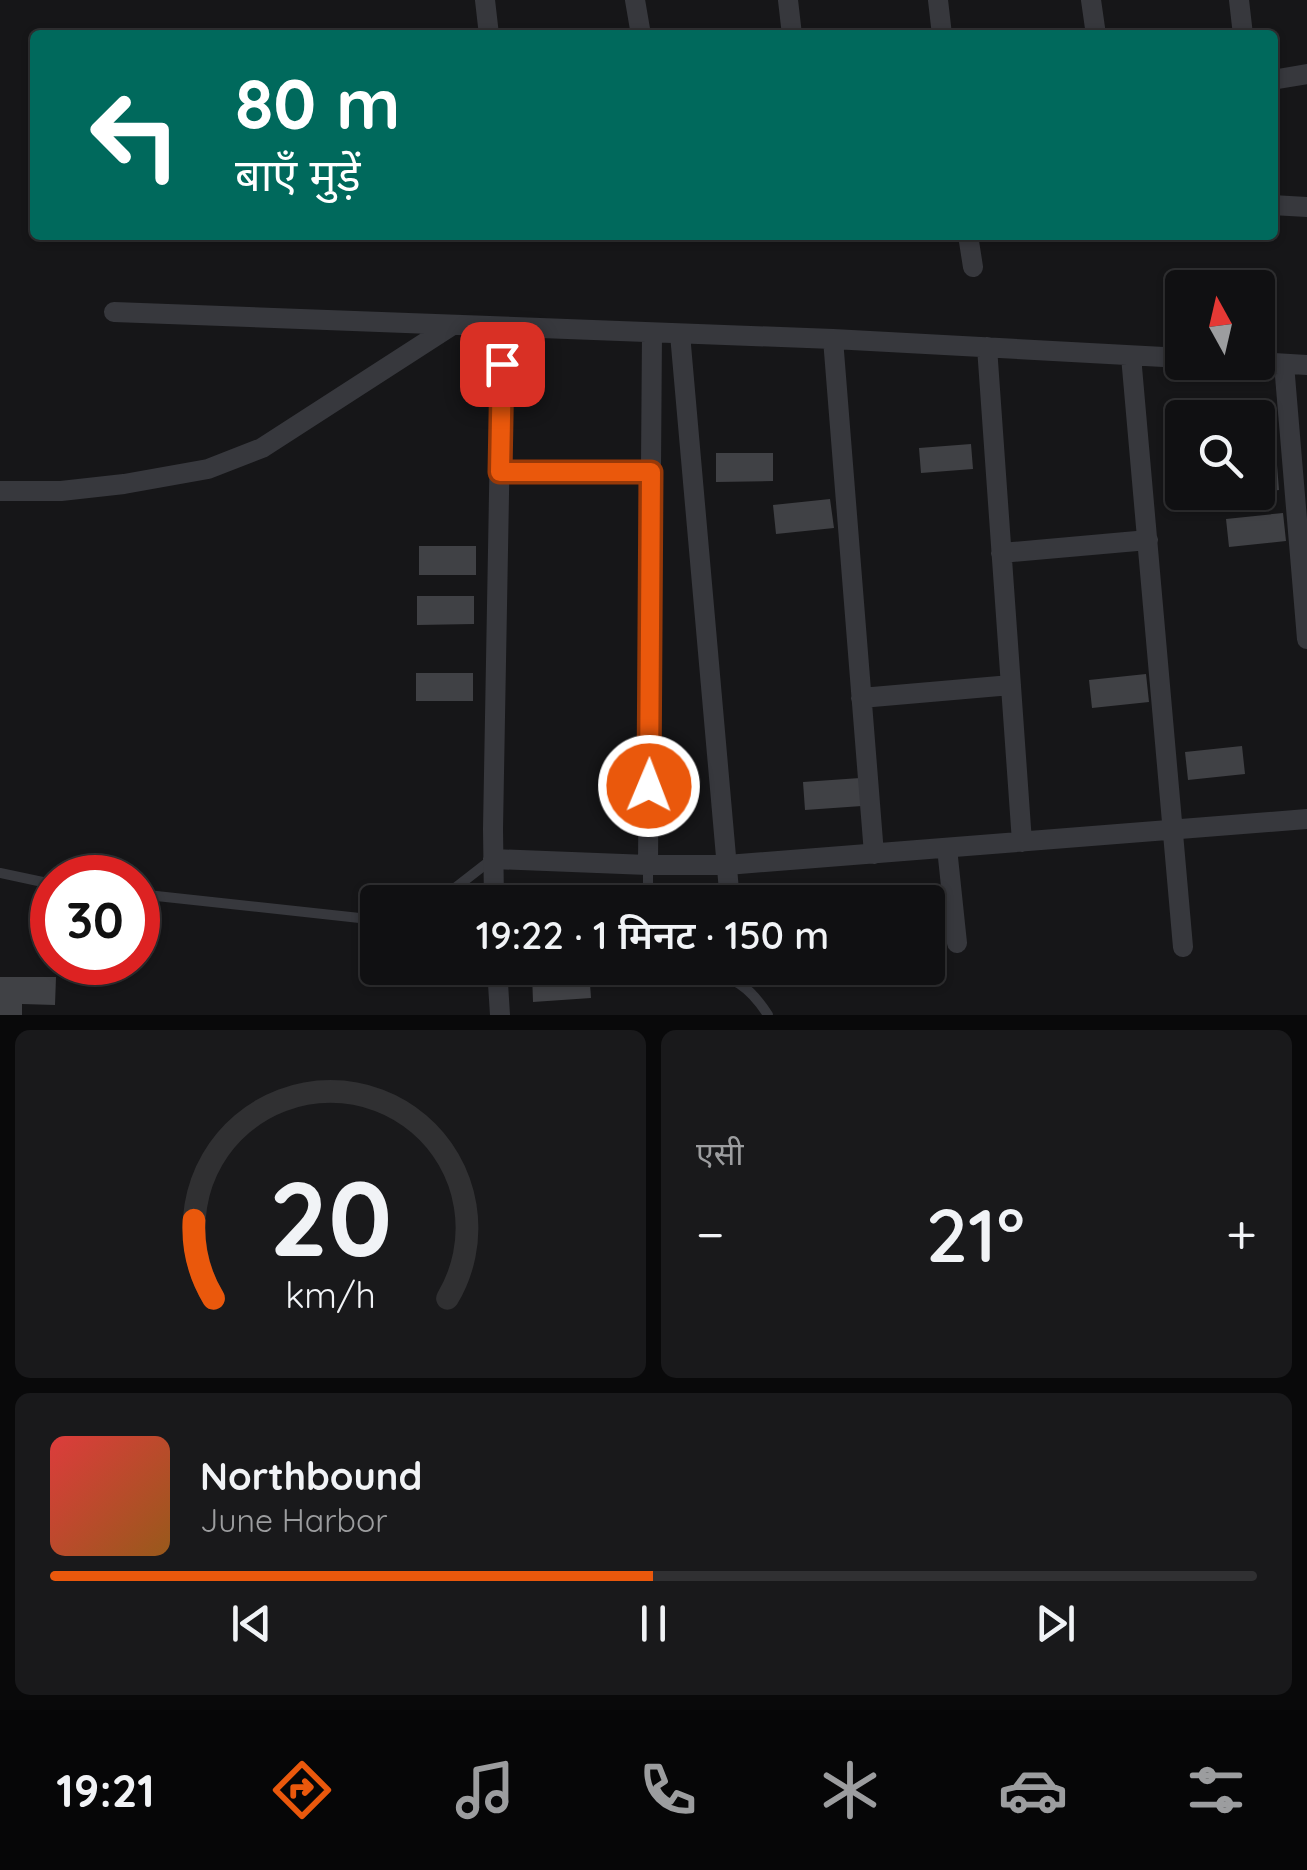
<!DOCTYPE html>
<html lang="hi">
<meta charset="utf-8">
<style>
:root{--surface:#101012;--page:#19191b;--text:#f1f3f6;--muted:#9c9d9f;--line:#303032;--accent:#ea580c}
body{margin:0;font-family:Quicksand,"Noto Sans Devanagari",sans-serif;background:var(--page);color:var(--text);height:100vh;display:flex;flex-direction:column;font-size:38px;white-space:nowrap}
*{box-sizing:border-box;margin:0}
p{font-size:32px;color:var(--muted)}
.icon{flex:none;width:55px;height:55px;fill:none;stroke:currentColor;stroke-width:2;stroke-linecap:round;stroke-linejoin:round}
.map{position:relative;height:1015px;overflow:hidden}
.sheet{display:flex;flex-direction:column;gap:15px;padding:15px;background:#09090a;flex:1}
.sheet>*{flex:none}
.top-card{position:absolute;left:30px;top:30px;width:1248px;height:210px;border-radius:10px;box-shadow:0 2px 8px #0004,0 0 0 2px var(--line);background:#00695c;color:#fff;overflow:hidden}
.needle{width:65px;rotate:352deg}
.tools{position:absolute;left:1165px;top:270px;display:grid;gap:20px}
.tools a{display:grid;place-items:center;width:110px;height:110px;border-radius:10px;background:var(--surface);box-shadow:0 2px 8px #0004,0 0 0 2px var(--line);font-size:50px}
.speed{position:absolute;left:30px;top:855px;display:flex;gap:20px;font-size:50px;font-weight:700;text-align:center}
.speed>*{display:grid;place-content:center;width:130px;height:130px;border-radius:50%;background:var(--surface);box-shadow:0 2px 8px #0004,0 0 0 2px var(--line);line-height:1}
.speed .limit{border:15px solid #d22;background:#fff;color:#111}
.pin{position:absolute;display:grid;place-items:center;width:85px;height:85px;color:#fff;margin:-42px;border-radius:20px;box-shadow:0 5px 15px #0006}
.me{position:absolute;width:110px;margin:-55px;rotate:1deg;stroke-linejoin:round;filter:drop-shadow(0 0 8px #0008)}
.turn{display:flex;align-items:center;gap:35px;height:210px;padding:0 40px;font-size:45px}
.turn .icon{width:130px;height:130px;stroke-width:2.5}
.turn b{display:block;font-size:70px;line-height:85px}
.big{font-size:75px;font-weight:600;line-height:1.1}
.sheet .widget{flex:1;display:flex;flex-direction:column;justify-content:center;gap:15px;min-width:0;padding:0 35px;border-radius:15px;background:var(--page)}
.sheet .dial{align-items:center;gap:0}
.dial svg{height:260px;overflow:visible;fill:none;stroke:var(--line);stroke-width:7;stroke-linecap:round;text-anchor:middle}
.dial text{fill:var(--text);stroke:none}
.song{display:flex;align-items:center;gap:30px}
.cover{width:120px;height:120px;border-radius:15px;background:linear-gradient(135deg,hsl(0 70% 55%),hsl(30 70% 35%))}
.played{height:10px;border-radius:5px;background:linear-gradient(90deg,var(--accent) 50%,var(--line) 50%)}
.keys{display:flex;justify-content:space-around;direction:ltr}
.heat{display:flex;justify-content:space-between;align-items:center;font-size:55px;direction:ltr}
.sheet .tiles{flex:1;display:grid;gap:15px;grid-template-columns:1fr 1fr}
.widget:last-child{grid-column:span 2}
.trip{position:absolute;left:360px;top:885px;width:585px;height:100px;border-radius:10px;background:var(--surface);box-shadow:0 2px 8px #0004,0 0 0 2px var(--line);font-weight:600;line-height:100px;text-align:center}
.dock{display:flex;height:160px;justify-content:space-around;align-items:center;background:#060607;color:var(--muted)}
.dock .icon{width:70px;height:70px}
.dock .current{color:var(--accent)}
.dock b{font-size:45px;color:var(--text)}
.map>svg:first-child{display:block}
</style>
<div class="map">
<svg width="1307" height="1015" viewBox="0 0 1307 1015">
<rect width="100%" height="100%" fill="#161618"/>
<path fill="#404145" d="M1274,402L1277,426L1258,428V418H1227L1226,406Z
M1275,431L1277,456L1258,458V433Z
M971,444L973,469L921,473L919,448Z
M716,453H773V481L716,482Z
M1277,465L1279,490L1258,493V467Z
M830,499L834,528L776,534L773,505Z
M1283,513L1286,541L1229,547L1226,519Z
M419,546H476V575H419Z
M417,596H474V624L417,625Z
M416,673H473V701H416Z
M1146,674L1149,702L1092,708L1089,680Z
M1242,746L1245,774L1188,780L1185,752Z
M860,778L862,806L805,810L803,782Z
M589,970L591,998L533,1002L532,973Z
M0,977H56L55,1005L22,1004V1015H0Z"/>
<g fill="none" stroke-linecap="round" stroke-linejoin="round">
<path stroke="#37383d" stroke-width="10" d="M648,865V902
M0,873L52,884
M138,894L378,920
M437,902L491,860
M701,968C734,978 749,985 768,1015"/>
<path stroke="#37383d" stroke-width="20" d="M485,0L489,35
M635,0L641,35
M788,0L792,35
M938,0L942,35
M1091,0L1096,35
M1239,0L1243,35
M1272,80L1307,74
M1272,205L1307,207
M968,235L973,267
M114,312L833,339L1182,358
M680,334L730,902
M833,339L874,854
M987,347L1022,842
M1131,356L1183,947
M1256,362L1307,365
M1284,364L1307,639
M500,473L651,472
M0,491H61L124,484L208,469L262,448L451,326
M1001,553L1148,540
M861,698L1011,685
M947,848L957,943
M493,859L648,865H727L1307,819
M648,865L652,333
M494,902L493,829L502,327
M497,968L500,1015"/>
</g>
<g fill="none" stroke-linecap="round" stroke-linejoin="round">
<defs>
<path id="route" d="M502,364L500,472H651L649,786"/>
</defs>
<use href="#route" stroke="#983908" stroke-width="25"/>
<use href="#route" stroke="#ea580c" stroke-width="18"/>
</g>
</svg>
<div class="tools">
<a><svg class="needle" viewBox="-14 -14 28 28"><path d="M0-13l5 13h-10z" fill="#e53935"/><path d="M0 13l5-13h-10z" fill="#9c9d9f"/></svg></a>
<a><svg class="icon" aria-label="search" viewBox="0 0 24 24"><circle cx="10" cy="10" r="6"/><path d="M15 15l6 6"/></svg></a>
</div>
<div class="speed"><div class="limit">30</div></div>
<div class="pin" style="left:502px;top:364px;background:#d93025"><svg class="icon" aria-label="arrive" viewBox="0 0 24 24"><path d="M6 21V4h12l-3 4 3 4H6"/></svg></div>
<svg class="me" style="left:649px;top:786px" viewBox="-20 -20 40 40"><circle r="17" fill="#ea580c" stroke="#fff" stroke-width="3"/><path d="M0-11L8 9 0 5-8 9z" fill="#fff"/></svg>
<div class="trip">19:22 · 1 मिनट · 150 m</div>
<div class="top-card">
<div class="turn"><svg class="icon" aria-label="left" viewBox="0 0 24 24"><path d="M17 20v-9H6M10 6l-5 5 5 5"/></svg><div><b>80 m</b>बाएँ मुड़ें</div></div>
</div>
</div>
<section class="sheet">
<div class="tiles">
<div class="widget dial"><svg viewBox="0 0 100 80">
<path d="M14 69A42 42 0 1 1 86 69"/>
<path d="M14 69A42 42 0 0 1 8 45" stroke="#ea580c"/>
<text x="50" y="56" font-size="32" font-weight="700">20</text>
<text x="50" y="72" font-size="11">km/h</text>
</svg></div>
<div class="widget"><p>एसी</p>
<div class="heat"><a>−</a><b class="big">21°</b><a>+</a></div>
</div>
<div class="widget">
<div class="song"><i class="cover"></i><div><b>Northbound</b><p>June Harbor</p></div></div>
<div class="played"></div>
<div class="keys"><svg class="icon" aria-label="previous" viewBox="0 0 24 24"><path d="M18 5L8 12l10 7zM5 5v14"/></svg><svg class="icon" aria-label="pause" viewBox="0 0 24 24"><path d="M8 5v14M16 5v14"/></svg><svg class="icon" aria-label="next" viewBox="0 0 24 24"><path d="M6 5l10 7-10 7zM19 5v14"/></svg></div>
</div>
</div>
</section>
<nav class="dock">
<b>19:21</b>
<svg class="icon current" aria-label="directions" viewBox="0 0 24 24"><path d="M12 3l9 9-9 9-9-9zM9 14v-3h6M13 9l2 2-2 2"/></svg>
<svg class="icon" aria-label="music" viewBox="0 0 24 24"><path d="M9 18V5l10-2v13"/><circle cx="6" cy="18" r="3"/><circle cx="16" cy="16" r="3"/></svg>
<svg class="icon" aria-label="phone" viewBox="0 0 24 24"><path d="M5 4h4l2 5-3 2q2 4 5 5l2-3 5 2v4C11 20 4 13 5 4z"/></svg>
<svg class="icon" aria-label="climate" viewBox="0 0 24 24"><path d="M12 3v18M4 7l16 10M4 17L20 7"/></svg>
<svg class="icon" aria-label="car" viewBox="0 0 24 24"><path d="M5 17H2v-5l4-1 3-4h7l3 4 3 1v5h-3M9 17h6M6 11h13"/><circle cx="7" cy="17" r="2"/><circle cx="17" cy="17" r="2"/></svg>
<svg class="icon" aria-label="filters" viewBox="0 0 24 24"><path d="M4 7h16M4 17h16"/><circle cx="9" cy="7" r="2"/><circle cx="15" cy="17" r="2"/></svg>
</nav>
